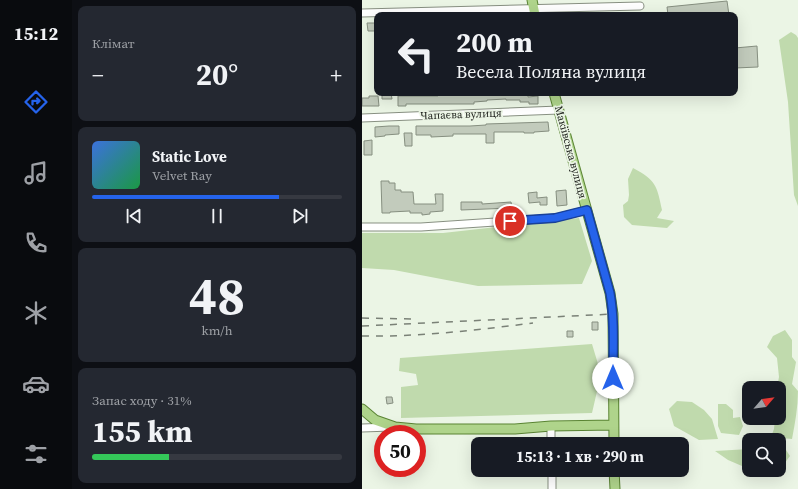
<!DOCTYPE html>
<html lang="uk">
<meta charset="utf-8">
<style>
:root{--surface:#171b24;--page:#242831;--text:#f1f3f6;--muted:#9ea1a6;--line:#363941;--accent:#2563eb}
body{margin:0;font-family:"Source Serif 4",serif;background:var(--page);color:var(--text);height:100vh;display:flex;flex-direction:column;font-size:15px;white-space:nowrap}
*{box-sizing:border-box;margin:0}
p{font-size:13px;color:var(--muted)}
.icon{flex:none;width:22px;height:22px;fill:none;stroke:currentColor;stroke-width:2;stroke-linecap:round;stroke-linejoin:round}
.map{position:relative;flex:1;overflow:hidden}
.drawer{display:flex;flex-direction:column;gap:6px;padding:6px;background:#0d0f14;width:290px}
.drawer>*{flex:none}
.hud{position:absolute;left:12px;top:12px;width:364px;height:84px;border-radius:8px;box-shadow:0 4px 16px #0002;background:#171b24;color:var(--text);overflow:hidden}
.needle{width:26px;rotate:62deg}
.tools{position:absolute;left:380px;top:381px;display:grid;gap:8px}
.tools a{display:grid;place-items:center;width:44px;height:44px;border-radius:8px;background:var(--surface);box-shadow:0 4px 16px #0002;font-size:20px}
.speed{position:absolute;left:12px;top:425px;display:flex;gap:8px;font-size:20px;font-weight:700;text-align:center}
.speed>*{display:grid;place-content:center;width:52px;height:52px;border-radius:50%;background:var(--surface);box-shadow:0 4px 16px #0002;line-height:1}
.speed .limit{border:6px solid #d22;background:#fff;color:#111}
.pin{position:absolute;display:grid;place-items:center;width:34px;height:34px;color:#fff;margin:-17px;border:2px solid #fff;border-radius:50%;box-shadow:0 1px 4px #0007}
.me{position:absolute;width:44px;margin:-22px;rotate:0deg;stroke-linejoin:round;filter:drop-shadow(0 0 3px #0008)}
.turn{display:flex;align-items:center;gap:14px;height:84px;padding:0 16px;font-size:18px}
.turn .icon{width:52px;height:52px;stroke-width:2.5}
.turn b{display:block;font-size:28px;line-height:34px}
.big{font-size:30px;font-weight:700;line-height:1.1}
.drawer .card{flex:1;display:flex;flex-direction:column;justify-content:center;gap:6px;min-width:0;padding:0 14px;border-radius:8px;background:var(--page)}
.drawer .dial{align-items:center;gap:0}
.dial b{font-size:52px;line-height:1}
.song{display:flex;align-items:center;gap:12px}
.cover{width:48px;height:48px;border-radius:6px;background:linear-gradient(135deg,hsl(220 70% 55%),hsl(140 70% 35%))}
.played{height:4px;border-radius:2px;background:linear-gradient(90deg,var(--accent) 75%,var(--line) 75%)}
.keys{display:flex;justify-content:space-around;direction:ltr}
.heat{display:flex;justify-content:space-between;align-items:center;font-size:22px;direction:ltr}
.charge{height:6px;border-radius:3px;background:linear-gradient(90deg,#34c759 31%,var(--line) 0)}
.trip{position:absolute;left:109px;top:437px;width:218px;height:40px;border-radius:8px;background:var(--surface);box-shadow:0 4px 16px #0002;font-weight:700;line-height:40px;text-align:center}
main{display:flex;flex:1;min-height:0}
.tabs{display:flex;flex-direction:column;width:72px;justify-content:space-around;align-items:center;background:#090b0e;color:var(--muted)}
.tabs .icon{width:28px;height:28px}
.tabs .current{color:var(--accent)}
.tabs b{font-size:18px;color:var(--text)}
.map>svg:first-child{display:block}
</style>
<main>
<nav class="tabs">
<b>15:12</b>
<svg class="icon current" aria-label="directions" viewBox="0 0 24 24"><path d="M12 3l9 9-9 9-9-9zM9 14v-3h6M13 9l2 2-2 2"/></svg>
<svg class="icon" aria-label="music" viewBox="0 0 24 24"><path d="M9 18V5l10-2v13"/><circle cx="6" cy="18" r="3"/><circle cx="16" cy="16" r="3"/></svg>
<svg class="icon" aria-label="phone" viewBox="0 0 24 24"><path d="M5 4h4l2 5-3 2q2 4 5 5l2-3 5 2v4C11 20 4 13 5 4z"/></svg>
<svg class="icon" aria-label="climate" viewBox="0 0 24 24"><path d="M12 3v18M4 7l16 10M4 17L20 7"/></svg>
<svg class="icon" aria-label="car" viewBox="0 0 24 24"><path d="M5 17H2v-5l4-1 3-4h7l3 4 3 1v5h-3M9 17h6M6 11h13"/><circle cx="7" cy="17" r="2"/><circle cx="17" cy="17" r="2"/></svg>
<svg class="icon" aria-label="filters" viewBox="0 0 24 24"><path d="M4 7h16M4 17h16"/><circle cx="9" cy="7" r="2"/><circle cx="15" cy="17" r="2"/></svg>
</nav>
<section class="drawer">
<div class="card"><p>Клімат</p>
<div class="heat"><a>−</a><b class="big">20°</b><a>+</a></div>
</div>
<div class="card">
<div class="song"><i class="cover"></i><div><b>Static Love</b><p>Velvet Ray</p></div></div>
<div class="played"></div>
<div class="keys"><svg class="icon" aria-label="previous" viewBox="0 0 24 24"><path d="M18 5L8 12l10 7zM5 5v14"/></svg><svg class="icon" aria-label="pause" viewBox="0 0 24 24"><path d="M8 5v14M16 5v14"/></svg><svg class="icon" aria-label="next" viewBox="0 0 24 24"><path d="M6 5l10 7-10 7zM19 5v14"/></svg></div>
</div>
<div class="card dial"><b>48</b><p>km/h</p></div>
<div class="card"><p>Запас ходу · 31%</p><b class="big">155 km</b><div class="charge"></div></div>
</section>
<div class="map">
<svg width="436" height="489" viewBox="0 0 436 489">
<rect width="100%" height="100%" fill="#ebf5e5"/>
<path fill="#c0daad" d="M429,32L434,35L436,38V206L432,195L426,102L417,40Z
M271,168C294,180 295,186 300,210L295,218L312,221L305,228L270,225L262,217L261,205L266,201L267,195L266,179Z
M217,218L230,261L220,284L116,286L32,270L0,268V233H81Z
M423,330L430,340V357L434,362L430,384L436,391C436,407 433,423 430,439L409,437L412,429L413,418H417V388H415L417,377L415,358L405,347L411,336Z
M230,344L239,374L230,413L39,418V387L56,385L54,374L37,371L38,358Z
M315,401L330,402L342,410L350,419L356,439L337,440L312,426L307,409Z
M356,404H364L371,410V418L378,417L381,426L377,435L359,433L356,426Z
M417,447H422L428,456L422,464L417,465Z
M387,449V464L380,466L366,460L353,451Z"/>
<path fill="#c2cbbc" stroke="#868f80" d="M365,1L367,15H306L305,7Z
M5,23H13V31H6Z
M395,46L396,67L373,68V48Z
M20,93H29L30,99H20Z
M76,93H111V95H130V93H152V95H166V97L176,96V104H167V102H158V100H144V99L125,100V101L112,102V104H44V106H36V96H76Z
M7,96H16L17,106H0V98H7Z
M186,122L187,131L172,132V133H162V132H132V143H124V134H91V136L69,137V135H54V126H108L124,125V124Z
M27,126H37V134L23,135V136L13,137V127Z
M42,133H50V146H43Z
M10,140V155H2V141Z
M19,181H27V183H33V190H39V192H51L52,204H74L73,194H81V211L68,212V214L60,215V213H48V211L28,212V213H20Z
M204,190L205,205L195,206L194,191Z
M175,192V198L185,197V205H178V202L167,203L166,193Z
M99,202H120V204L149,202L150,208L99,210Z
M230,322H236V330H230Z
M205,331H211V337H205Z
M24,397H30L31,403L25,404Z"/>
<g fill="none" stroke-linecap="round" stroke-linejoin="round">
<defs>
<path id="minor" d="M0,13L278,6
M0,118L197,110
M0,227H59L193,218L225,210
M189,426V444
M0,428L29,427
M190,470V489"/>
<path id="major" d="M170,0L173,15
M192,93L248,293L251,314L252,444
M0,409L13,420L33,427L54,429H153L189,426L251,425
M252,470L253,489"/>
</defs>
<use href="#minor" stroke="#889082" stroke-width="9"/>
<use href="#major" stroke="#5a8433" stroke-width="11"/>
<use href="#minor" stroke="#fff" stroke-width="7"/>
<use href="#major" stroke="#afd48b" stroke-width="9"/>
<path stroke="#7a8177" stroke-width="1.5" stroke-dasharray="7 7" stroke-linecap="butt" d="M0,318L51,319
M0,326L251,314
M0,336C57,337 115,330 171,323"/>
</g>
<g fill="none" stroke-linecap="round" stroke-linejoin="round">
<defs>
<path id="route" d="M148,221L193,218L225,210L248,293C253,321 251,350 251,378"/>
</defs>
<use href="#route" stroke="#184099" stroke-width="10"/>
<use href="#route" stroke="#2563eb" stroke-width="7"/>
</g>
<g text-anchor="middle" stroke-width="3.5" stroke-linejoin="round" paint-order="stroke">
<g font-size="11" fill="#20231e" stroke="#ebf5e5">
<text transform="translate(99 114) rotate(-2)" y="4">Чапаєва вулиця</text>
<text transform="translate(209 152) rotate(75)" y="4">Макіївська вулиця</text>
</g>
</g>
</svg>
<div class="tools">
<a><svg class="needle" viewBox="-14 -14 28 28"><path d="M0-13l5 13h-10z" fill="#e53935"/><path d="M0 13l5-13h-10z" fill="#9ea1a6"/></svg></a>
<a><svg class="icon" aria-label="search" viewBox="0 0 24 24"><circle cx="10" cy="10" r="6"/><path d="M15 15l6 6"/></svg></a>
</div>
<div class="speed"><div class="limit">50</div></div>
<div class="pin" style="left:148px;top:221px;background:#d93025"><svg class="icon" aria-label="arrive" viewBox="0 0 24 24"><path d="M6 21V4h12l-3 4 3 4H6"/></svg></div>
<svg class="me" style="left:251px;top:378px" viewBox="-20 -20 40 40"><circle r="19" fill="#fff"/><path d="M0-13L10 11 0 6-10 11z" fill="#2563eb"/></svg>
<div class="trip">15:13 · 1 хв · 290 m</div>
<div class="hud">
<div class="turn"><svg class="icon" aria-label="left" viewBox="0 0 24 24"><path d="M17 20v-9H6M10 6l-5 5 5 5"/></svg><div><b>200 m</b>Весела Поляна вулиця</div></div>
</div>
</div>
</main>
